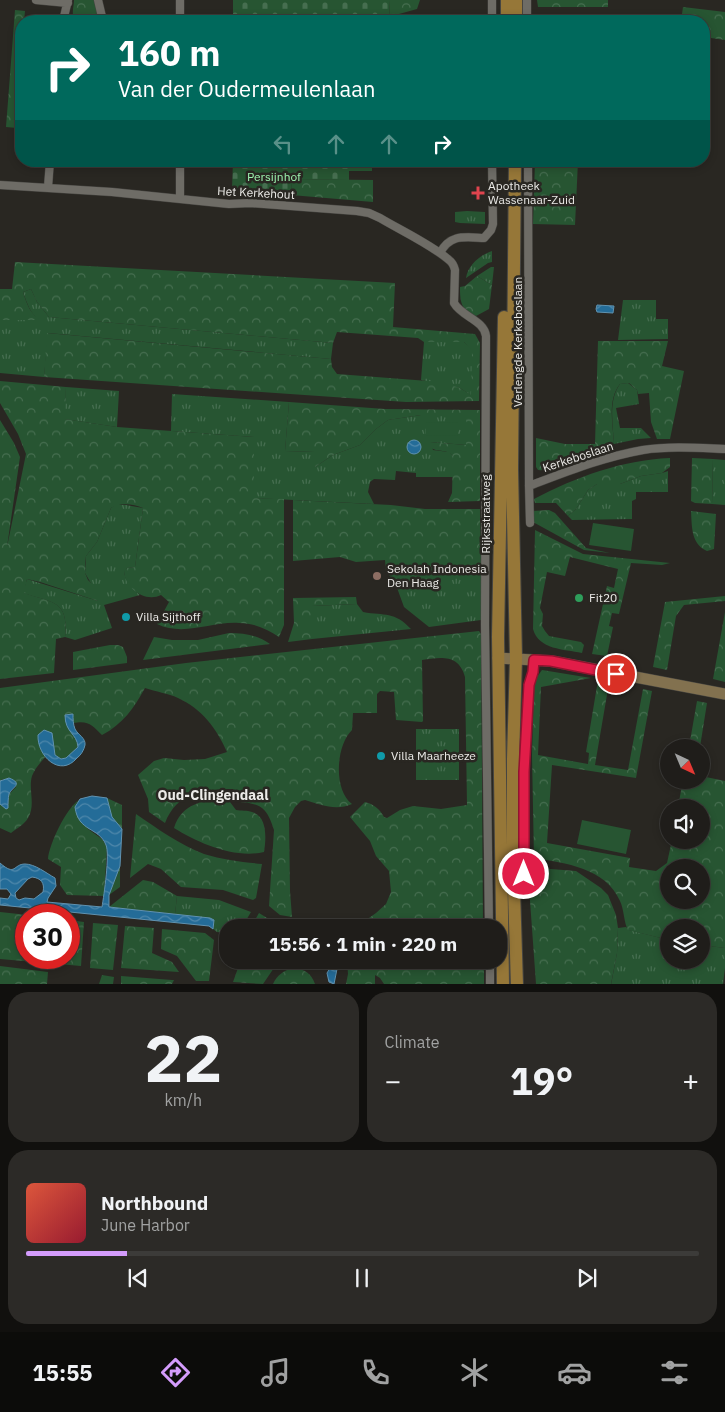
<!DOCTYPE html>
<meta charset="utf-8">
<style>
:root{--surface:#1f1d1a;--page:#2c2a27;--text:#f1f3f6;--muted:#a1a2a2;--line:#3c3b39;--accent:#d49cfc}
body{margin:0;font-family:"IBM Plex Sans",sans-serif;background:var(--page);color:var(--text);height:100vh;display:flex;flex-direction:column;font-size:19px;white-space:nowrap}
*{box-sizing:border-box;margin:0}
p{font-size:16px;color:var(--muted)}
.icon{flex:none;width:28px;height:28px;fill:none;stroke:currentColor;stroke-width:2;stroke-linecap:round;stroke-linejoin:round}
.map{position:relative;height:984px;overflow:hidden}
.side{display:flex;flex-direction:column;gap:8px;padding:8px;background:#11100e;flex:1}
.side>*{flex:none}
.banner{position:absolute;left:15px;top:15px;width:695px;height:152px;border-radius:20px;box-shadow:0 2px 8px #0003,0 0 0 1px var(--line);background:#00695c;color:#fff;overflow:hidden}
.needle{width:32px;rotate:136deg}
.controls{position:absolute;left:660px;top:739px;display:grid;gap:10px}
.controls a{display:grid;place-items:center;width:50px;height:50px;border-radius:50%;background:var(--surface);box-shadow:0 2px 8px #0003,0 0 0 1px var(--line);font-size:25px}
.speed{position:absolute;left:15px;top:904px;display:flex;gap:10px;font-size:25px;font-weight:700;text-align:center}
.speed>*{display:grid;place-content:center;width:65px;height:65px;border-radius:50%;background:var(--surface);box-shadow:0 2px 8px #0003,0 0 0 1px var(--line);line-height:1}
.speed .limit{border:8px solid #d22;background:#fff;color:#111}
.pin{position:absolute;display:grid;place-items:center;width:42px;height:42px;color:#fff;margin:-21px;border:2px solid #fff;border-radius:50%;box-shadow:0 1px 5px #0007}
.me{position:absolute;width:55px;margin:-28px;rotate:0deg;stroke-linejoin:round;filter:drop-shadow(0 0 4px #0008)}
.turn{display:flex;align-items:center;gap:18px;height:105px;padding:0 20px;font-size:22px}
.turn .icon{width:65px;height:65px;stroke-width:2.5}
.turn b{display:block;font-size:35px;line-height:42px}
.lanes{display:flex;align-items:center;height:48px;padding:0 20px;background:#0003;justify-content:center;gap:25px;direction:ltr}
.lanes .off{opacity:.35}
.big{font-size:38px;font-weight:700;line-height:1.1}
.side .tile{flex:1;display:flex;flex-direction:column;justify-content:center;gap:8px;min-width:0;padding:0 18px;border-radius:20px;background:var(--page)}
.side .dial{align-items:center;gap:0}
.dial b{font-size:65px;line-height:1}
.song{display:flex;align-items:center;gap:15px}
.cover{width:60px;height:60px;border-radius:8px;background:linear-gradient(135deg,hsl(10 70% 55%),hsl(350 70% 35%))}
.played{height:5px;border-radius:2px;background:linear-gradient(90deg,var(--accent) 15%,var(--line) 15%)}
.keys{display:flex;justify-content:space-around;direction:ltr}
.heat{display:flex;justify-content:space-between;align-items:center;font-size:28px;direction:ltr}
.side .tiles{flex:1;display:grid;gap:8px;grid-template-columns:1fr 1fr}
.tile:last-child{grid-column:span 2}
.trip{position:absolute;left:219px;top:919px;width:288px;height:50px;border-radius:20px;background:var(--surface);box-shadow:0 2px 8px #0003,0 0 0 1px var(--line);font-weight:700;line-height:50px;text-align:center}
.tab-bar{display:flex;height:80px;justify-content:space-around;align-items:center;background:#0c0c0a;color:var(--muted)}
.tab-bar .icon{width:35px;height:35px}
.tab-bar .on{color:var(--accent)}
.tab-bar b{font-size:22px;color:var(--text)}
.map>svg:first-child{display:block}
</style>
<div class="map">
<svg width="725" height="985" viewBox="0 0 725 985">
<defs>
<pattern id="grass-tufts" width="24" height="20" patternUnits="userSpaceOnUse" patternTransform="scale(1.25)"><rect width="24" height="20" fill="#275532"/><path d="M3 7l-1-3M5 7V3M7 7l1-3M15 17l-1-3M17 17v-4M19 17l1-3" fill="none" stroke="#466e50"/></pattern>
<pattern id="forest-crowns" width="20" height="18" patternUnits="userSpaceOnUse" patternTransform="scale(1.25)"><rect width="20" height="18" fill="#275532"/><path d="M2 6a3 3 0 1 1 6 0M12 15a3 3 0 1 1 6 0" fill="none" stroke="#466e50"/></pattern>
<pattern id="cemetery-stones" width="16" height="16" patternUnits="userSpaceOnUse" patternTransform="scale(1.25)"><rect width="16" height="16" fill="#275532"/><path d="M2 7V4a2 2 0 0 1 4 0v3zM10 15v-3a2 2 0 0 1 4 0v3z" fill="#466e50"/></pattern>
<pattern id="water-waves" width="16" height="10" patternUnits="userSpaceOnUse" patternTransform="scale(1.25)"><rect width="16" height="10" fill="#246c98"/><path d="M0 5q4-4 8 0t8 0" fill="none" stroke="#4f88ab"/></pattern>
</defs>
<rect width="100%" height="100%" fill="#292722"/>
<path fill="url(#grass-tufts)" d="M467,211L485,212V224L460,223L455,222V212Z
M492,251V262L488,263L466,278C468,265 480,255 492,251Z
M491,267H494L492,285L477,276Z
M31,289L37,302L49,317L333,343L331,359L48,333L44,377L0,373V320H40C30,314 27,303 23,292Z
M623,300H656V319H668V339L618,340Z
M424,342H464L472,350V396L460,388L421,380Z
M628,383L637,390L639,404L616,408L620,428H641L651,438L638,439L614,444C613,425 608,400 620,384Z
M66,387L119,391L117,427L64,419Z
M172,394L289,402L285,451L315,452V467L333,455L360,445L376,429L388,420L421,415H467L466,445L430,442L433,450L449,452L453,456V477H416V473L396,471L395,480L374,479L370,482L368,492L374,504L254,498V437L171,431Z
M713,459L725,460V505L712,504Z
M668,471V492H636V499L632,501V519L572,520L568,516L576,509L588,490L597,484H620L641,476L662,473Z
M115,505H126L143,508L135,567L127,568L124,571C124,579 133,590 140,595L104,605L112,628L75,640L65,637C69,600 53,603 23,593L27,579L98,601L92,585L85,573L86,556L97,542L111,508Z
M481,566V620L429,627L404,607L396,585L386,571Z
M357,604L363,612C385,616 394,611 411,629L312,639V606Z
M416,729H459V780H416Z
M177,896L219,900L251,912L242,927L228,928L227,933L217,932L213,929L214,926L175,914Z
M626,927L629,930L669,940V960H701V945L725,948V968L723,984L611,985L617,953L618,928Z"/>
<path fill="url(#forest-crowns)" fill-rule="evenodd" d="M74,0H95L100,21H77C70,17 74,7 74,0Z
M389,0H420L417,9L399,14L390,20Z
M537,0H608V7H538Z
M683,7L725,12V40L704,37V21H681Z
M15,10L25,11L24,21H21V80L17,128L6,127Z
M349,161H372V171H349Z
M535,161H578L575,225L533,224Z
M292,179L373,180V202L291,195Z
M15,262L395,283L393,327L475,334L480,343L479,401L406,402L44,377L47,333L331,359L332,367L337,374L441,382L460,388L471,395L472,351L464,342H424L418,338L337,332L333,343L49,317L37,302L31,289L23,292C27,304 30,315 42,320H0V289H12Z
M477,276L492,285L489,309L476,316C461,310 460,302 460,287L465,286Z
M598,341H668L662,366L684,371L670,439H657L651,422L649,393L638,394L637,390L629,383L620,384C607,400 613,425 614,444C598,450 552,472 538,470L536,467V438L565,444H595Z
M0,381L66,387L65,419L117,427L254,437V498L284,499V625L279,637C267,629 254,623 239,623C212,621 184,637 157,624L169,602L161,595C145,603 124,588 124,570L127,568L135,567L143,508C134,504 120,502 111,508L97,542L86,556L85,564V573L88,580L104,596V599L98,601L40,582L27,579L24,593C53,603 69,600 65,637L56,639L54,673L0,679V420L14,443L20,457L7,547L26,454L18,434L0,403Z
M289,402L385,409L480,410V501L448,502L452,493L453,456C446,448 436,453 430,447V442L466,445V416L421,415L388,420L376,429L360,445L333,455L315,467V452L285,451Z
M670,458V467L662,473L641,476L620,484H597L588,490L576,509L568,516L556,503H535L534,499C576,477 622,460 670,458Z
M692,458L713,459L712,504L695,503L691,501Z
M293,500L391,505L425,509H480L481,566L386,571L385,560L356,562L340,557L293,561Z
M549,510L555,513L586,548L610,553L584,550L533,522L532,511Z
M691,511L716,514L714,549L707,551C691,544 692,527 691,511Z
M535,530L583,554L670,563L662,565L631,563L619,614L612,613L609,626L613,627L607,656L592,654L607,586L614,588L618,569L570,557L565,576L547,572L540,608L543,614L542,626L545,631L549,636L581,642L584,645L582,653C564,649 539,650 533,629Z
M725,596V601L684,605L676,616L667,670L653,667L665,602Z
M356,597L357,604L312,606V639L288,642L294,623L293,598Z
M725,612V682L713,679Z
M479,631L481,634L483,927H298L297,918L359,925L376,913L386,904L391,892L389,871L376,856L370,841L350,817L365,802C373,804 380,809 384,817L387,818L400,810L413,806L441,809L467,805L465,677C459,654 441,657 422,660L423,721L422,722L396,720L394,692L380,691L377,694V713H353L352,730C336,745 333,790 352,804C336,811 321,805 305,800L301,801L295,807L289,818L290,891L292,917L280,915L269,906L274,830C267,808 262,804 240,802L233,789C204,789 177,792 165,823L149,812L148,799L138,775L154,761L164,758L184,760L205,759L227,752C217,729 202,709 178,698C168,693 156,692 145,688C134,708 123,724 102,735C92,725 89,720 73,723V714L65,715L77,742L78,747L66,758L61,759L55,755L54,751L38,740L46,756C41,762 35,768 32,776C28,789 36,805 28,818C24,825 17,828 11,833L0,828V804L3,807L8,804L9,794L16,787L3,779L0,781V688L186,663Z
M229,633C244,633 258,635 270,644L143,660L154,637L172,640H198Z
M110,645H118L123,647L127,657V663L73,670V652Z
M542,670L591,678L541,687L538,755L588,764L589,753L586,752L598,680L609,683L595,765L628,770L643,689L652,691L636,778L552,765L547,843L630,858L629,867L656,871L667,863L672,840H701V808L678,807L683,780H701V776L725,781V948L701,945V928H669V940L628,930C624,924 624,909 620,901C606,868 565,863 534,858L532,755L534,681ZM669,868H701V900H669Z
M697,701L707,703L700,747H689Z
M107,798L122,805V829L112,818Z
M227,798L236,810C241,811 247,810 252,812C268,816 266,840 264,852C235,859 198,843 174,828C182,803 204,800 227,798Z
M79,800L76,804L88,829L102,839L107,847L104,896L67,895L60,885L61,867L48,859C49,845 66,808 79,800Z
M136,814C158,829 180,845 204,854C223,860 243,862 262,864L256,898L253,900L223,890L181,887L161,869L148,864L130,878Z
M120,866V887L109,895Z
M538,868L576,871L601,888L608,895L616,915L618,928L617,953L611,984H536L528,873Z
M143,880L153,882L177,896L175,914L109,907Z
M0,912L28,915H26V958H69V920L84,922L81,966L0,959Z
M259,913C270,919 275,926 289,925V927H251Z
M93,923L118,925L113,970L90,968Z
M125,926L154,928L152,953L172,962L179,972L121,968Z
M162,929L205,933L214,940L209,981H196L177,956L161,949Z
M247,960H274L278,962L263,984L233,982L238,968Z
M305,960H328L319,969Z
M347,960H484V984H384L380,978L375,975V984H346L348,974Z
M0,966L48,972L47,984H0Z
M294,968C306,970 311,973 315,984H273C277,975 284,970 294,968Z
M102,975L114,977L113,984H99Z
M121,976L172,980H174L172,984H121Z"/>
<path fill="url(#cemetery-stones)" d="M233,0H389L390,20L389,21H233Z
M233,161H349V180L292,179L291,195L232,189Z"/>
<path fill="#275532" d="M426,422L458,423V436L426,435Z
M593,523L634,529L631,551L589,545Z
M582,820L631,830L626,854L577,844Z"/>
<path fill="url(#water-waves)" stroke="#6092b0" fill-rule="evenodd" d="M597,305L614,306L613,313L597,312L596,309Z
M407 447a7 7 0 1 1 14 0a7 7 0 1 1-14 0Z
M73,714C73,719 73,724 75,729C78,735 86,738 85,745C84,750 81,755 77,758C60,778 37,756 38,735L44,730L52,733L55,755L61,759L66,758L78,747C77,733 65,733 65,715Z
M9,778C24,784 12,787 9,794C8,798 8,804 8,808L6,809L0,804V781Z
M92,796L107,798L112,817L122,829L120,866L109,895V907L210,918L214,920L213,929L209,926L0,905V898L8,899L11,894L7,889H0V863C16,877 13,864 25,864C35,864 46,873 55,878L56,886L48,898L47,902L102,907C104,895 110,854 106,845C99,827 78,832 75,807L80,799ZM32,877C41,878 45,883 43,892L34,899L25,898L19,900L16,898L15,893L28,879Z
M332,965L336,966L337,969L334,984L329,982L327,973Z"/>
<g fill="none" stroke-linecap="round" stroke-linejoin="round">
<defs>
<path id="street" d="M36,0L68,3
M98,0L103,21
M527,0V21
M63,21L68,0
M180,21V0
M492,21V0
M180,161V198
M528,161L529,486L530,523
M0,185L112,192L229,204L250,203L357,211L369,213L380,218C400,230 432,245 449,260C452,262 454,266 455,270L454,303C462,317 484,320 486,336L485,625L489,928
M48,187L50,161
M440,253C450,234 464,237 484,238L491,230L493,224L492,161
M529,486C566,472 603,457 643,450C670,446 698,448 725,449
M524,874L523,772L529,685L533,672L534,660
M490,985V960"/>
<path id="secondary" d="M498,658L551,661L725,694"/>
<path id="primary" d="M507,0V21
M516,21V0
M515,161L512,469L516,658L513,759V859L517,985
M503,985L498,637L504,317"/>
</defs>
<use href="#street" stroke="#464541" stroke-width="9"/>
<use href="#secondary" stroke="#464541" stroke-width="12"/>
<use href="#primary" stroke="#464541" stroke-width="14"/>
<use href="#street" stroke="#6e6c66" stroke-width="8"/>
<use href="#secondary" stroke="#82714f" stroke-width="11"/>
<use href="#primary" stroke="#967738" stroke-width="12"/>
</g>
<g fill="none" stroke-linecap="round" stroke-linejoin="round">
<defs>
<path id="route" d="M524,874V772L529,685L533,672L534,660L551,661L616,674"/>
</defs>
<use href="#route" stroke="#92132f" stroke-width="12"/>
<use href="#route" stroke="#e11d48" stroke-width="9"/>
</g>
<path fill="#e0444e" stroke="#292722" stroke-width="2" d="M475.5 185.5h5v5h5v5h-5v5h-5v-5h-5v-5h5z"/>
<circle fill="#8d6e63" stroke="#292722" stroke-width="2" cx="377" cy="576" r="5"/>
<circle fill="#2e9e5b" stroke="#292722" stroke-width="2" cx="579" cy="598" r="5"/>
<g fill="#0f9aa8" stroke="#292722" stroke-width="2">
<circle cx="126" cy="617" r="5"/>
<circle cx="381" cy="756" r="5"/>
</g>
<g text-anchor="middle" stroke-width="5" stroke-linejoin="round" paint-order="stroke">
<g font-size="12" fill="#9ff6b1" stroke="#292722">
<text x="274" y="181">Persijnhof</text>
</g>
<g font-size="12" fill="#ecebe8" stroke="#292722" text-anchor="start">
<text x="488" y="190">Apotheek<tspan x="488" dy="14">Wassenaar-Zuid</tspan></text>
<text x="387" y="573">Sekolah Indonesia<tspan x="387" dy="14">Den Haag</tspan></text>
<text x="589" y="602">Fit20</text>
<text x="136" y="621">Villa Sijthoff</text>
<text x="391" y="760">Villa Maarheeze</text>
</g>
<g font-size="12" fill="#ecebe8" stroke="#292722">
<text transform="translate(256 193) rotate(3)" y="4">Het Kerkehout</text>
<text transform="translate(518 342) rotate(-90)" y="4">Verlengde Kerkeboslaan</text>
<text transform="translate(578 457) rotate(-18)" y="4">Kerkeboslaan</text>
<text transform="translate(486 514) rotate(-90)" y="4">Rijksstraatweg</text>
</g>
<g font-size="14" font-weight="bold" fill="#ecebe8" stroke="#292722">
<text x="213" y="800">Oud-Clingendaal</text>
</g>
</g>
</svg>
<div class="controls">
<a><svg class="needle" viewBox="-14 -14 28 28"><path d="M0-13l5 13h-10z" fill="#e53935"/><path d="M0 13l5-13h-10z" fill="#a1a2a2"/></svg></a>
<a><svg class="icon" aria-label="sound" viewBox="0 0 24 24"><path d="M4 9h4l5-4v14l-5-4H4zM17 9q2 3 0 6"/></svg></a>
<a><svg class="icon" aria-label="search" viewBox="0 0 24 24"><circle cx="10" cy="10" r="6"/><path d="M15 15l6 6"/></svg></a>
<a><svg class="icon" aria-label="layers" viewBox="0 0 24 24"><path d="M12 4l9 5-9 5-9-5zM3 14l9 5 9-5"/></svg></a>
</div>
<div class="speed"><div class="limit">30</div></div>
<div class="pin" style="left:616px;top:674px;background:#d93025"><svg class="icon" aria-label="arrive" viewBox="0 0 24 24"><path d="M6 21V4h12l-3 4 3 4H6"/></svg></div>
<svg class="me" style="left:524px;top:874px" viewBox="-20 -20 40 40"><circle r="17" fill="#e11d48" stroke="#fff" stroke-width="3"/><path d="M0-11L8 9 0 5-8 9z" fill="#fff"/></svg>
<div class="trip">15:56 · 1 min · 220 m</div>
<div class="banner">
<div class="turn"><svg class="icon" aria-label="right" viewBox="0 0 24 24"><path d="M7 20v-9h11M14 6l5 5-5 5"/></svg><div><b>160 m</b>Van der Oudermeulenlaan</div></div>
<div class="lanes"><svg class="icon off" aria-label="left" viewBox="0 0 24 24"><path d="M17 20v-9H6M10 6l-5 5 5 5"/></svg><svg class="icon off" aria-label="ahead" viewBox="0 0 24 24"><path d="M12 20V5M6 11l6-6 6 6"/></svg><svg class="icon off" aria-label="ahead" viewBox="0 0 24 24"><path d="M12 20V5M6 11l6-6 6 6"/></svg><svg class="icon" aria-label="right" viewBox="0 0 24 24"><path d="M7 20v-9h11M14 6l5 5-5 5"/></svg></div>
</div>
</div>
<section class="side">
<div class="tiles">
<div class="tile dial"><b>22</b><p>km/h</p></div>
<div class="tile"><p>Climate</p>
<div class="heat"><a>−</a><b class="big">19°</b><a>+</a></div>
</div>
<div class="tile">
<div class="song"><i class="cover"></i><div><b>Northbound</b><p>June Harbor</p></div></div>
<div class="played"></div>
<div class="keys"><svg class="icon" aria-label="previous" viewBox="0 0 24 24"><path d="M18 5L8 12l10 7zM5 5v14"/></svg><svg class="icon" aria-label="pause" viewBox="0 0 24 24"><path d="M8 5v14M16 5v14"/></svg><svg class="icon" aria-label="next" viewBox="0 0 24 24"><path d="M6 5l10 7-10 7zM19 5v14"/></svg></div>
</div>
</div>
</section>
<nav class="tab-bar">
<b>15:55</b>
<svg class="icon on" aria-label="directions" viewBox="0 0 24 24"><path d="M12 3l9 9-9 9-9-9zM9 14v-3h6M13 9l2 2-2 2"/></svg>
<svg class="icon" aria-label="music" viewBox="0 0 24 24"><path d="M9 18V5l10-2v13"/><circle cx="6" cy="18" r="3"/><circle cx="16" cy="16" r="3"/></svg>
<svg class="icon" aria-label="phone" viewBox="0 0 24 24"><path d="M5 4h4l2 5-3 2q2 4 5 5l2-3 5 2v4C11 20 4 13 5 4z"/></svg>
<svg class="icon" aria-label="climate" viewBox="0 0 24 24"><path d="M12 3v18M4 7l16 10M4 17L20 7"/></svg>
<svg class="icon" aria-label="car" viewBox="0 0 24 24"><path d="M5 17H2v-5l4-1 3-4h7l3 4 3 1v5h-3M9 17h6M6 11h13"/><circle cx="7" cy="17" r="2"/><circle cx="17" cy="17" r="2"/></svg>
<svg class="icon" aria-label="filters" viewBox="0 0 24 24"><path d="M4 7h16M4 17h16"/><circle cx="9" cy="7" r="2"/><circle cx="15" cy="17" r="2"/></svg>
</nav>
